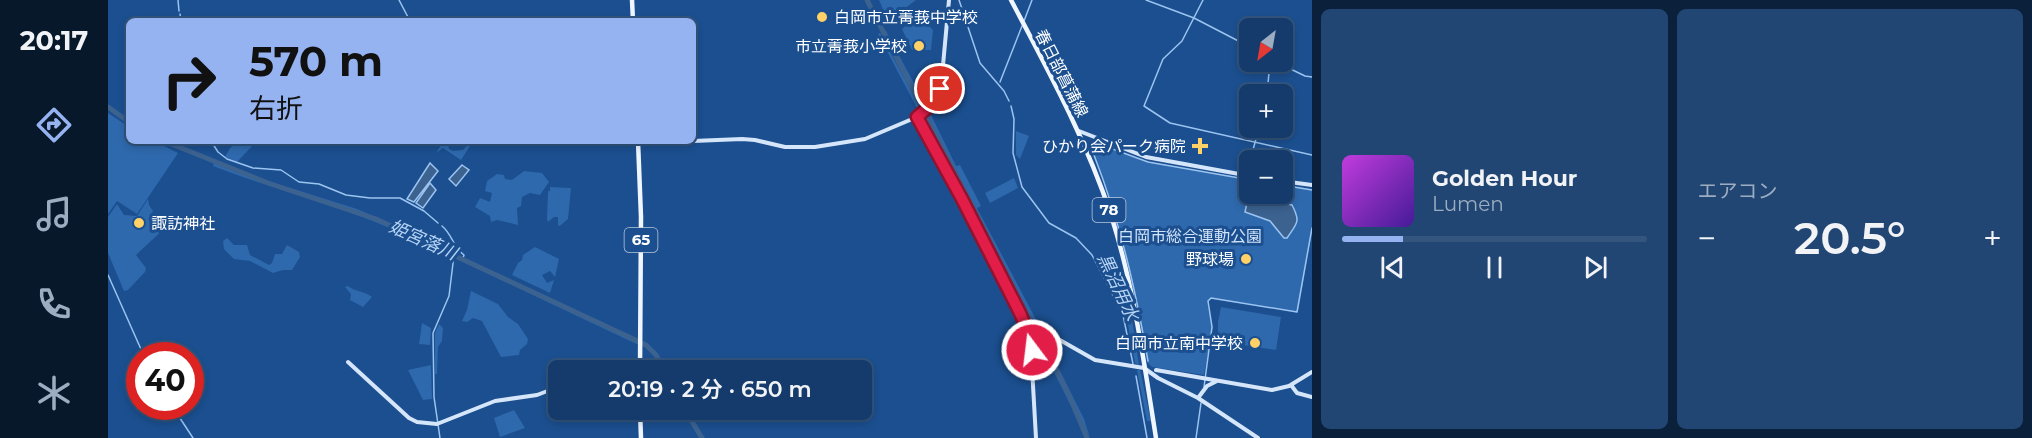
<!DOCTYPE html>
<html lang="ja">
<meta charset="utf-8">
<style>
:root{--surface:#143b6b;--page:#214673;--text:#f1f3f6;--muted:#9dadc1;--line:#33557e;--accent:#95b2f1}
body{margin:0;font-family:Montserrat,"Noto Sans JP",sans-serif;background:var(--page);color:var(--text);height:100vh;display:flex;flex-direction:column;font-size:22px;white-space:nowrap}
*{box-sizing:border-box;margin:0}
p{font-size:20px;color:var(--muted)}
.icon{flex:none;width:33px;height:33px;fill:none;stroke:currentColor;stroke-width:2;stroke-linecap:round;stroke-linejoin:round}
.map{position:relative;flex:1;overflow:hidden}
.panel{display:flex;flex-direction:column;gap:9px;padding:9px;background:#0b203b;width:720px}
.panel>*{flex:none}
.top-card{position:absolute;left:18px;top:18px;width:570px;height:126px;border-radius:9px;box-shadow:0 3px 9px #0003,0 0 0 2px var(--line);background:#95b2f1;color:#111;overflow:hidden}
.needle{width:39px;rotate:211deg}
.tools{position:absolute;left:1131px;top:18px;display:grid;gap:12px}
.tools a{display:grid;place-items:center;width:54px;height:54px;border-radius:9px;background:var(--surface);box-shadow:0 3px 9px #0003,0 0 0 2px var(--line);font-size:30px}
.speed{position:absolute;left:18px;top:342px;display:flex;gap:12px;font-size:30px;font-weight:700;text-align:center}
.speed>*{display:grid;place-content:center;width:78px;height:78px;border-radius:50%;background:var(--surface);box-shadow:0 3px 9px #0003,0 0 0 2px var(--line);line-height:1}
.speed .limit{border:9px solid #d22;background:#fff;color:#111}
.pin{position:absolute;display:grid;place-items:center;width:51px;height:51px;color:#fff;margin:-26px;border:3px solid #fff;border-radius:50%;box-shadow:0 2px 6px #0007}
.me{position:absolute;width:66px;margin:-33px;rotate:345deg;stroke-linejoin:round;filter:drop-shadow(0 0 4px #0008)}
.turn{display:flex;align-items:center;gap:21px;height:126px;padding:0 24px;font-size:27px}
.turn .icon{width:78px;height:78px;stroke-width:2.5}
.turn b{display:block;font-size:42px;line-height:51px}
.big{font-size:45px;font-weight:600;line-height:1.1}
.panel .card{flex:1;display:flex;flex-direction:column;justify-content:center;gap:9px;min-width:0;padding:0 21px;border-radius:9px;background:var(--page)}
.song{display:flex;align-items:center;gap:18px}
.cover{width:72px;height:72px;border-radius:9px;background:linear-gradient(135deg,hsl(290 70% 55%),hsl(260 70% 35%))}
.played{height:6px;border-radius:3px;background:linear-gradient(90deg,var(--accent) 20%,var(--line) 20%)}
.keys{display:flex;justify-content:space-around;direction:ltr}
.heat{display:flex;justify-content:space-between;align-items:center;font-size:33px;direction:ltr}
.panel .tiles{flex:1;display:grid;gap:9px;grid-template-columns:repeat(2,1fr)}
.trip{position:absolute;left:440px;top:360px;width:324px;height:60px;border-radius:9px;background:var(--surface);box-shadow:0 3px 9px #0003,0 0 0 2px var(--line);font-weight:600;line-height:60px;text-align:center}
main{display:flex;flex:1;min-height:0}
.tabs{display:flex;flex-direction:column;width:108px;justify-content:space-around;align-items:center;background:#08182b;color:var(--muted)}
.tabs .icon{width:42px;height:42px}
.tabs .current{color:var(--accent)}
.tabs b{font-size:27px;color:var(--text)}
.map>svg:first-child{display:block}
</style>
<main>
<nav class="tabs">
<b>20:17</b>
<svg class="icon current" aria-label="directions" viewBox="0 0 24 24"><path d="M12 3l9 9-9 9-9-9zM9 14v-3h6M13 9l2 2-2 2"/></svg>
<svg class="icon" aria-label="music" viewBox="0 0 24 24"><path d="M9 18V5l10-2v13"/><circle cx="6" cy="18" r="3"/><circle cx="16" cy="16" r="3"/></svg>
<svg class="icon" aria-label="phone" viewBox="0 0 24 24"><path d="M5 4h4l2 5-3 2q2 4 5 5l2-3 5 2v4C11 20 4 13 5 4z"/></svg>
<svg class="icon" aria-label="climate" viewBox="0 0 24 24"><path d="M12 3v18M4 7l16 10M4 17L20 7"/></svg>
</nav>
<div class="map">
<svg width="1204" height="438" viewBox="0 0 1204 438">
<rect width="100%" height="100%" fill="#1b4f8f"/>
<path fill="#2e69ad" d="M771,0H808L780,21Z
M811,15L825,30L823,50H804L794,29Z
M776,31H778L818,106L816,108Z
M772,33L813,110L811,112L770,34Z
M821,111L848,166L852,165L873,206L869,208L932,327L931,329L976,419L982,438L954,377L818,113Z
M0,113L21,127V141H46L70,153L29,214L9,201L0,214Z
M815,115L960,396L977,438L965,410L928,336L924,332L813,117Z
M908,131L921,136L912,159L908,155Z
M142,141H149L129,162L117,157L122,148L127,144L135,146Z
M336,141H339L341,149L345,151L355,150L362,142L364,143L353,160L335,148L328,153Z
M991,143L1037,161L1141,179L1142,194H1174L1175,184L1204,189V231L1190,312L1103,299L1100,302L1105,327L1096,375L1044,367L1039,362C1026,293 1015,221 985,156Z
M101,158L163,182L249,209L317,238L316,240L260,215L165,184L101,160Z
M106,163C175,191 248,208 315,241L314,243C248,209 174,193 105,166Z
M416,171L434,173L441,182L432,195L422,193L414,197L413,206L409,208L410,225L389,220L383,222L382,216L367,207L372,198L382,202L384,193L377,191L379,181L389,174L396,175L397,179L404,180Z
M906,178L910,188L882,203L877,193Z
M442,187L463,188L460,219L453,225L450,226V217H446L440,222L439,219L440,191H442Z
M40,199L41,205L45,211L43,216L45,220L54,216L60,221V225L28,255L38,268L37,272L20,290L16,291L0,253V217L9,204L16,215L29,216Z
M119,238L126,245H139L142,255L161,265L164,263L167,254H174L179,245L191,252L192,257L184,270H175L165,273L142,261L126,259L116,249L115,241Z
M427,247L451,259L447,277L442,271L434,275L439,283L446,280L442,293L404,275L410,263L414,260L415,255Z
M353,261L529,343V344L520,340Z
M240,286C248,292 256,291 264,297L255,307L242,300L243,294L237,287Z
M363,291L390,304L400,317L410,324L420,339L419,344L412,350L411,355L393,357L374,321L365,318L359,322L354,321L359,310Z
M1113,307L1173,317L1168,350L1110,341V322Z
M1020,313H1023L1031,365L1027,363L1019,319L1021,318Z
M314,323L323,328L322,345L311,344Z
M331,324L335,328L334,341L330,347L329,374H327V333Z
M323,365L324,399L315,400L300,370Z
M1029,370H1032L1043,421H1039Z
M406,410L417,428L392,437L386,418Z"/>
<path fill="#3c6290" stroke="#9cc4f0" stroke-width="1.5" d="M322,163L330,171L306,202L299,199Z
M354,165L361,170L348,186L341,179Z
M322,183L328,190L315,208L308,203Z
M1146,195L1147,198L1184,205C1193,222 1189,223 1179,238H1176L1162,221L1137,212L1140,198L1145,197Z"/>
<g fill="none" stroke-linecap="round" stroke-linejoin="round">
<path stroke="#9cc4f0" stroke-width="1.5" d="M70,0L71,11
M291,0L302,21
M851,0L872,63L896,91L901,101
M1038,0L1086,18L1142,47
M1095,0L1074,41L1055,59L1036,106L1062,123L1204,155
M72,14L73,21
M916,21L924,0
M1168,62L1197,76L1204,77
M892,82L914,26
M1159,94L1162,62
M903,106L906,119L905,153L914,187L941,223L968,238L984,255L1015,315L1025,364
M103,141L110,152L119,159L145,168L173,170L191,182L211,184L238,195L262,198H292L316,211L330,223
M1142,179H1137L1151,128
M1174,185L1204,190
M334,226C344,234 345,247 356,255L355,258
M0,275L36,356
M1040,361C1027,287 1013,225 986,155L991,144L1040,162L1137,179
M1028,376L1039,438
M1096,387L1104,327L1100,301L1103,298L1189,312L1204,228
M64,406L85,438
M332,438L326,397L325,333L341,296L346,255
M1088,438L1093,403"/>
<path stroke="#3c6290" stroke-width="5" d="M759,0L961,395L979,438
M0,107L21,122
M56,141L160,183L268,219L538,345L548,355L556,370
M577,410L594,438"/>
<path stroke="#d6e6fa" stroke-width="4" d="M809,117L854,199L920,331L923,350L928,438
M971,131L1038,157L1142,176
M545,141H579
M585,141L634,139L647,140L677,147H707L757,139L809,117L824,104L833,87L841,0
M1174,181L1204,185
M921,335L936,331L987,360L1036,368L1050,378L1090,398L1150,438
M240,362L301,418L309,422L329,424L387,401L429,395L450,387
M1048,370L1164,390L1181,386L1204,372
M1183,385L1189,393L1204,397
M1090,398L1099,386L1109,381"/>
<path stroke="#f0f6ff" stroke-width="4.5" d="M524,0L525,21
M903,0C940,70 978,139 1003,215C1026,287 1036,363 1048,438
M530,141L533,217L532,370
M532,410L533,438"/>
</g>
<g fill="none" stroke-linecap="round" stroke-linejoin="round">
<defs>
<path id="route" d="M832,89L824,104L809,117L854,199L912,313L920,332L924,350"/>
</defs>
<use href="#route" stroke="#92132f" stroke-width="15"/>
<use href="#route" stroke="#e11d48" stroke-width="10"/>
</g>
<g fill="#ffd166" stroke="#1b4f8f" stroke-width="2">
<circle cx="714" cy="17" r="6"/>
<circle cx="811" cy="46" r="6"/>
<path d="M1089 137h6v6h6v6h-6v6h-6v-6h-6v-6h6z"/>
<circle cx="31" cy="223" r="6"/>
<circle cx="1138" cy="259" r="6"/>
<circle cx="1147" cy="343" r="6"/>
</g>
<g text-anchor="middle" stroke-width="6" stroke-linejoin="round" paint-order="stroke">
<g fill="#1b4f8f" stroke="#bbcadd" stroke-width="1.5">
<rect x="984.5" y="198" width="33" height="24" rx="4.5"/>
<rect x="516.5" y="228" width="33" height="24" rx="4.5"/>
</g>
<g font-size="15" font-weight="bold" fill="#fff">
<text x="1001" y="215">78</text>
<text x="533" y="245">65</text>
</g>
<g font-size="16" fill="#fff" stroke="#1b4f8f" text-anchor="end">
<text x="726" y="23" text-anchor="start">白岡市立菁莪中学校</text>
<text x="799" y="52">市立菁莪小学校</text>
<text x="1078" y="152">ひかり会パーク病院</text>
<text x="43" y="229" text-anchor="start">諏訪神社</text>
<text x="1126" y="265">野球場</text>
<text x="1135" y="349">白岡市立南中学校</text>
</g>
<g font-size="16" fill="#fff" stroke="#1b4f8f">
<text transform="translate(954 73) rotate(63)" y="6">春日部菖蒲線</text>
</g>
<g font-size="16" fill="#cfe3fa" stroke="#1b4f8f">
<text x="1082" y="242">白岡市総合運動公園</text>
</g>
<g font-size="18" font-style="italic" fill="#b5d3f5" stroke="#1b4f8f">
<text transform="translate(315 240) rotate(24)" y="6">姫宮落川</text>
<text transform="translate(1010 287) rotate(65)" y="6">黒沼用水</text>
</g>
</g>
</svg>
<div class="tools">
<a><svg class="needle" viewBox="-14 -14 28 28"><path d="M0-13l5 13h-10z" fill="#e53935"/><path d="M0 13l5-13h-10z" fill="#9dadc1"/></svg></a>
<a>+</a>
<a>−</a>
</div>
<div class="speed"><div class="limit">40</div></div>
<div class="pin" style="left:832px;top:89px;background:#d93025"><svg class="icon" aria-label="arrive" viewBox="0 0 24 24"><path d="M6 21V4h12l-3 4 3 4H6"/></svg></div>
<svg class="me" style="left:924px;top:350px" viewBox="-20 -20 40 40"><circle r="17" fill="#e11d48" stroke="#fff" stroke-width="3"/><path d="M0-11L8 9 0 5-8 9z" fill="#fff"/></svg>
<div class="trip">20:19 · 2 分 · 650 m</div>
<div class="top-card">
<div class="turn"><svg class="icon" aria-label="right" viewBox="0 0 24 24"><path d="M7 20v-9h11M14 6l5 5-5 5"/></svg><div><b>570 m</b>右折</div></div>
</div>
</div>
<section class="panel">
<div class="tiles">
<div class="card">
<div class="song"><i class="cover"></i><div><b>Golden Hour</b><p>Lumen</p></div></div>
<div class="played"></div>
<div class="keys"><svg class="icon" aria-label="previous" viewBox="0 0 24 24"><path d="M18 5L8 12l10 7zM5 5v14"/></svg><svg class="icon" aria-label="pause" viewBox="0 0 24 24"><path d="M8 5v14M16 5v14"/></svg><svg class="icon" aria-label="next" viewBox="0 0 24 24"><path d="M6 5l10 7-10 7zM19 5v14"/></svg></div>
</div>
<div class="card"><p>エアコン</p>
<div class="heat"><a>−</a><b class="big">20.5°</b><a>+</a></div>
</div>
</div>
</section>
</main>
